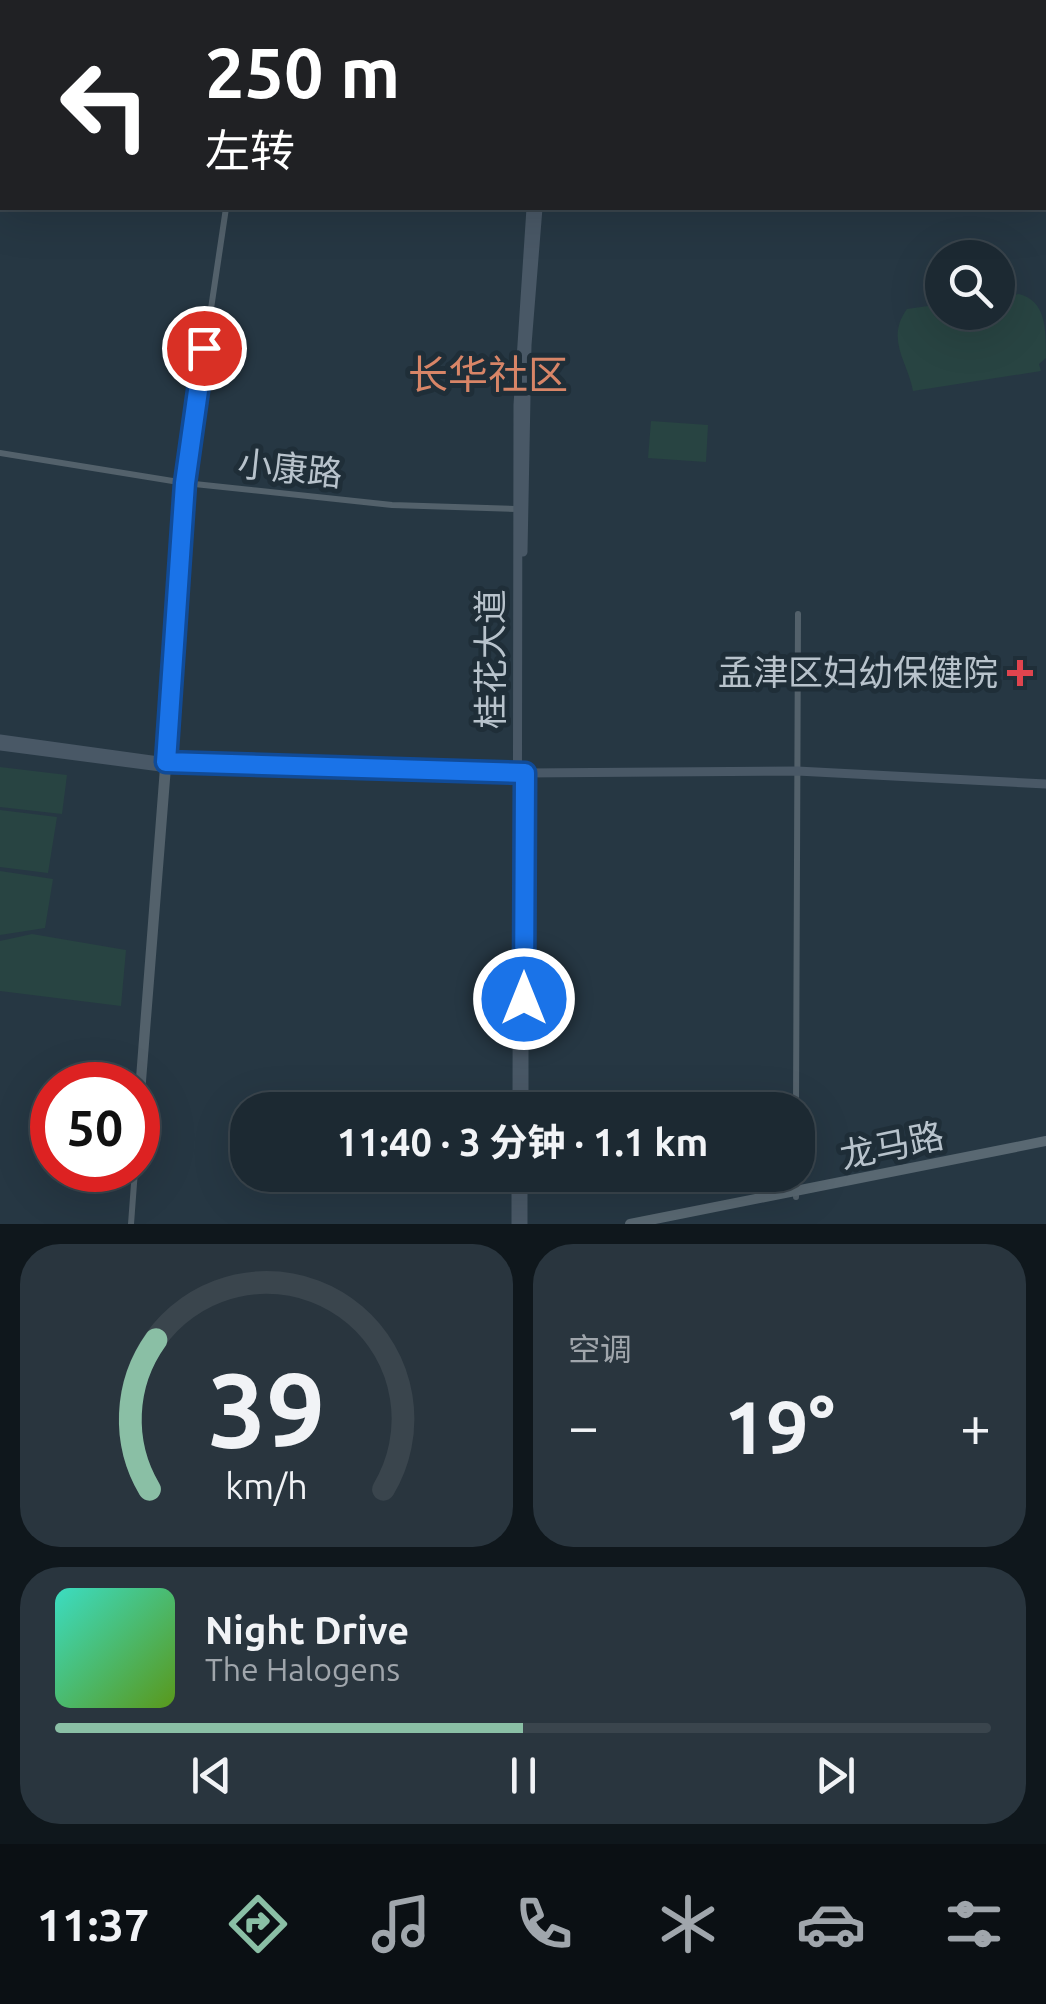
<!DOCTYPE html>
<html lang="zh">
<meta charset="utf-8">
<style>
:root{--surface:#1c2932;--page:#29353e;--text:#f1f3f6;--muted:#a0a6ac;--line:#3a454d;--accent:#8abfa5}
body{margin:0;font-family:Ubuntu,"Noto Sans SC",sans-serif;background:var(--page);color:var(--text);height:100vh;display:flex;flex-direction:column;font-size:38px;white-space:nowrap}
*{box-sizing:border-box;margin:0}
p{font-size:32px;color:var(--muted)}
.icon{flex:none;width:55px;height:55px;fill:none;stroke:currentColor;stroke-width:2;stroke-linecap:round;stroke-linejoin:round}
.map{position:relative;height:1224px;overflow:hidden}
.panel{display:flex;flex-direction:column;gap:20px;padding:20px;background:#0f171c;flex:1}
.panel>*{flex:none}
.top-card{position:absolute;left:0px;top:0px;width:1048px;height:210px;box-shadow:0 10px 40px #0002,0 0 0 2px var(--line);background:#202124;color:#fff;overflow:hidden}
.controls{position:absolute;left:925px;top:240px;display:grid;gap:20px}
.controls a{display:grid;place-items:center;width:90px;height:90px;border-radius:50%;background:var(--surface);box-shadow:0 10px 40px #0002,0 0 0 2px var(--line);font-size:50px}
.speed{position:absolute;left:30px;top:1062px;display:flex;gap:20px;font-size:50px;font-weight:700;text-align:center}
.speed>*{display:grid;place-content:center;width:130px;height:130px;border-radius:50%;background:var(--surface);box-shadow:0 10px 40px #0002,0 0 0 2px var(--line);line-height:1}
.speed .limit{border:15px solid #d22;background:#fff;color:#111}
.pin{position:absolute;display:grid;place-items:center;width:85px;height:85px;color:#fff;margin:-42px;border:5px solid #fff;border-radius:50%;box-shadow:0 2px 10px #0007}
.me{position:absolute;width:110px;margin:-55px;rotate:0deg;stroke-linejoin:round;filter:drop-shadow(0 0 8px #0008)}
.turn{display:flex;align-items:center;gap:35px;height:210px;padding:0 40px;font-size:45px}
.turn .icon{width:130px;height:130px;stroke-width:2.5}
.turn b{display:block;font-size:70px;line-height:85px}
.big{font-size:75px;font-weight:700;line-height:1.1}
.panel .tile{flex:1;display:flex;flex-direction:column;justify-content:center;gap:15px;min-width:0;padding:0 35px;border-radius:40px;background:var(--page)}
.panel .dial{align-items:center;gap:0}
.dial svg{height:260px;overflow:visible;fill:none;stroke:var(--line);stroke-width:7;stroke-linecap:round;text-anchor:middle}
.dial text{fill:var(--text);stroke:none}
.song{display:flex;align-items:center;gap:30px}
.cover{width:120px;height:120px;border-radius:15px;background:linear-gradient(135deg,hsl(170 70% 55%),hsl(90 70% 35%))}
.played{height:10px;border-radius:5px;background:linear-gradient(90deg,var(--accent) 50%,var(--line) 50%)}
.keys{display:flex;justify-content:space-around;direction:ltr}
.heat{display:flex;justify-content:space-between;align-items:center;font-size:55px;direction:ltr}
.panel .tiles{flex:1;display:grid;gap:20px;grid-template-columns:1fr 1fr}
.tile:last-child{grid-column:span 2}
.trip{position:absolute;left:230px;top:1092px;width:585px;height:100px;border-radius:40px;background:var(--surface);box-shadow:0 10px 40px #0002,0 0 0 2px var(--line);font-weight:700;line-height:100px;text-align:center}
.tab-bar{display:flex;height:160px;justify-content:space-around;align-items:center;background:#0b1014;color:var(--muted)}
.tab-bar .icon{width:70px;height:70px}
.tab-bar .selected{color:var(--accent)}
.tab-bar b{font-size:45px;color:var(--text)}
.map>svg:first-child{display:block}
</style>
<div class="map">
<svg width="1046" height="1224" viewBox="0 0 1046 1224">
<rect width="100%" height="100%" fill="#263743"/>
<path fill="#284442" d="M1019,294C1046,301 1046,328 1046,358L1039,364L1041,371L913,391C908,362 885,339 907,309L942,304V312H998V297Z
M651,421L708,425L706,462L648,458Z
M0,767L67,775L62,814L0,807Z
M0,810L57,817L48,873L0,867Z
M0,871L53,879L45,928L0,935Z
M32,934L126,950L121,1006L0,991V941Z"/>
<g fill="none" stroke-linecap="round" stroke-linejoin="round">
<path stroke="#53616b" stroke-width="6" d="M248,2V0
M855,2L856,0
M0,453L185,483L392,505L516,509
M138,1091L185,483L226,208
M796,1110L798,614
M138,1144L168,767
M796,1175V1197
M131,1224L135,1170"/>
<path stroke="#495866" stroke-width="9" d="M546,2V0
M553,2V0
M0,22L2,23
M1045,91H1046
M523,552L527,345L538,208
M0,739L166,762L525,773L797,771L1046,784
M0,746L168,768L394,776
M517,1110L518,405L531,208
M524,1110V928
M516,1224V1175
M523,1224V1175"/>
<path stroke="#596872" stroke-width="10" d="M630,1224L1046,1141"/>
</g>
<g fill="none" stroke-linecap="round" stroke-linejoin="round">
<defs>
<path id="route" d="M204,348L185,483L166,762L525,773L524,999"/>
</defs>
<use href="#route" stroke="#114b97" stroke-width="25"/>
<use href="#route" stroke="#1a73e8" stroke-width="18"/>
</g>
<path fill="#e0444e" stroke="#1f2e38" stroke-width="4" d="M1015 658h10v10h10v10h-10v10h-10v-10h-10v-10h10z"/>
<g text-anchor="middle" stroke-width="10" stroke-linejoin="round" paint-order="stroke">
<g font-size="35" fill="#b8c3cc" stroke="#1f2e38">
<text transform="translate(290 469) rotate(6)" y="12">小康路</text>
<text transform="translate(491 659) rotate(-90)" y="12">桂花大道</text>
<text transform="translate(892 1146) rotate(-12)" y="12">龙马路</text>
</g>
<g font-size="35" fill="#b8c3cc" stroke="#1f2e38" text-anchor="end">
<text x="998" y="685">孟津区妇幼保健院</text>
</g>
<g font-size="40" fill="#d88567" stroke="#1f2e38">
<text x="488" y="389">长华社区</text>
</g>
</g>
</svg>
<div class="controls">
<a><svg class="icon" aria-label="search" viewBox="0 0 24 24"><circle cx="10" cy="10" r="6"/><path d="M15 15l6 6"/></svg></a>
</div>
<div class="speed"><div class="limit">50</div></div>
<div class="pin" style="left:204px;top:348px;background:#d93025"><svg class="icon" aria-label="arrive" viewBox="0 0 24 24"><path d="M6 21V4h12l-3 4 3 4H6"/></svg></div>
<svg class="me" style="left:524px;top:999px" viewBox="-20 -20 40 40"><circle r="17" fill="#1a73e8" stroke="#fff" stroke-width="3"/><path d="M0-11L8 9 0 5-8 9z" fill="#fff"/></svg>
<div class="trip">11:40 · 3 分钟 · 1.1 km</div>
<div class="top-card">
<div class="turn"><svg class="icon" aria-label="left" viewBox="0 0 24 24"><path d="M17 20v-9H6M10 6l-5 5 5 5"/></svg><div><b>250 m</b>左转</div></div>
</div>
</div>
<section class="panel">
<div class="tiles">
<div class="tile dial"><svg viewBox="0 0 100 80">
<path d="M14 69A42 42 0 1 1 86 69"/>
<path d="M14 69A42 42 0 0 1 16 23" stroke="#8abfa5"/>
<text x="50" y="56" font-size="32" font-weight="700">39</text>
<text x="50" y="72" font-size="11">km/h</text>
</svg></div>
<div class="tile"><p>空调</p>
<div class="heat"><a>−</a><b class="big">19°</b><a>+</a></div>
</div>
<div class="tile">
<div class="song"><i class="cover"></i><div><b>Night Drive</b><p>The Halogens</p></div></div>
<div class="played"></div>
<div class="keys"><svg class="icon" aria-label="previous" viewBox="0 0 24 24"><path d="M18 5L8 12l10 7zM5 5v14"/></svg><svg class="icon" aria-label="pause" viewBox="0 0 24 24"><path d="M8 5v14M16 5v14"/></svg><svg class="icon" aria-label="next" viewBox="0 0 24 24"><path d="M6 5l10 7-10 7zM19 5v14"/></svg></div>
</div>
</div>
</section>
<nav class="tab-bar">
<b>11:37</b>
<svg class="icon selected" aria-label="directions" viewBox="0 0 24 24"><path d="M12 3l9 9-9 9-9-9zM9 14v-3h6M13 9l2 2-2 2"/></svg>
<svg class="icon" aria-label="music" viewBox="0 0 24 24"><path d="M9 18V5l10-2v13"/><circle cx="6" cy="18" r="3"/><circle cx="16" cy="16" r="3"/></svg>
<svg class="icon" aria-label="phone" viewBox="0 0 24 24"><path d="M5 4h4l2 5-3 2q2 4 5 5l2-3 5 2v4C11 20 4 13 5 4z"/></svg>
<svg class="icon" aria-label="climate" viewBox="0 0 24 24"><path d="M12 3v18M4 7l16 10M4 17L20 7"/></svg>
<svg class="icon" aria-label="car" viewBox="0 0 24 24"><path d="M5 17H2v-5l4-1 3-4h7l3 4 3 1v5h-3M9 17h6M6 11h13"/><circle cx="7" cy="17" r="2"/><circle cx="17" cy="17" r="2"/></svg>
<svg class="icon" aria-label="filters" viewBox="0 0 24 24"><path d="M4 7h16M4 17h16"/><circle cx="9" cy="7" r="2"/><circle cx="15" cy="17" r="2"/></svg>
</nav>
